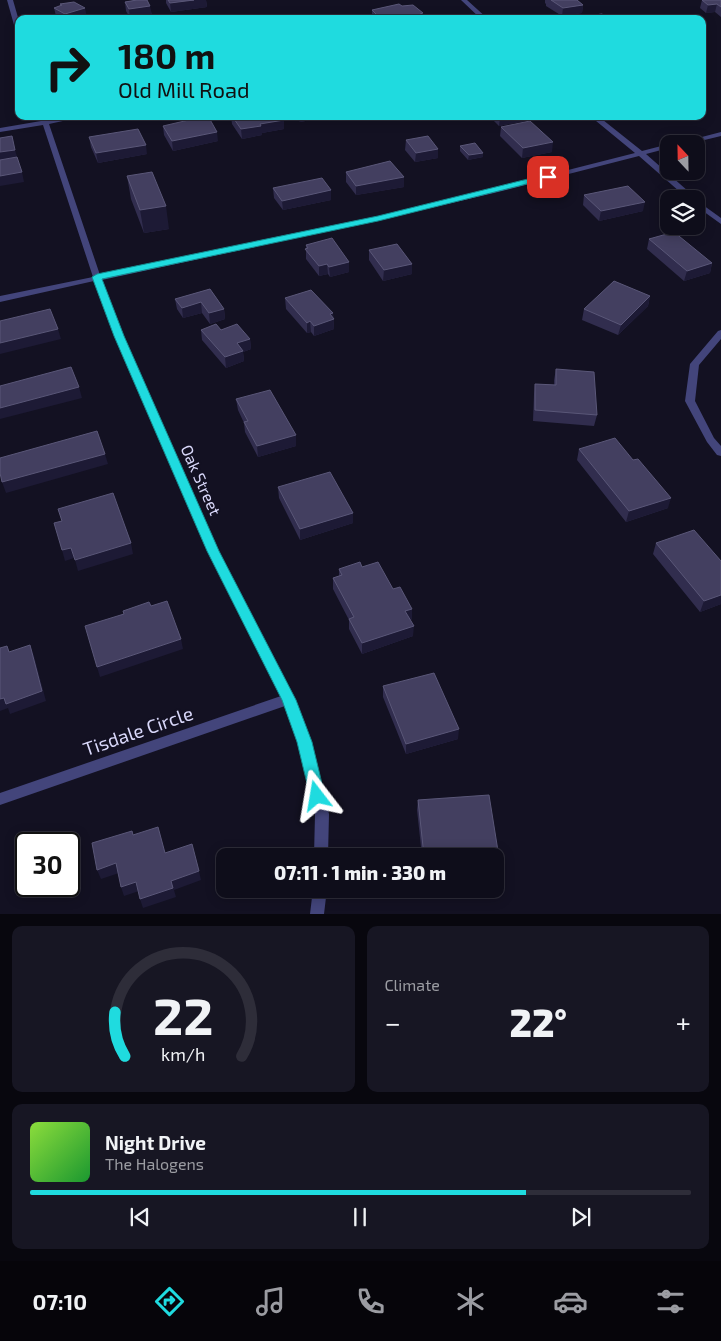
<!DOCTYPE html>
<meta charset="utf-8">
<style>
:root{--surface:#0e0d1a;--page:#171623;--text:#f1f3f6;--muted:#9b9ca2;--line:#2e2d39;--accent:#1fdbdf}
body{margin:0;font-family:"Exo 2",sans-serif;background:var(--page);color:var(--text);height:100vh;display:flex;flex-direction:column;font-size:19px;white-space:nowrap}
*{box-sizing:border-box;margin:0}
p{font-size:16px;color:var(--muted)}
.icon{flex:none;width:28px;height:28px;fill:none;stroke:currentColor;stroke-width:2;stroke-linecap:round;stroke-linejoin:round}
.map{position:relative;height:914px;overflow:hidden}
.drawer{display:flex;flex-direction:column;gap:12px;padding:12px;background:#08070e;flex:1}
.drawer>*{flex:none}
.top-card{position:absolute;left:15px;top:15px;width:691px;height:105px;border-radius:10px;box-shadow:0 2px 12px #0003,0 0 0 1px var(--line);background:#1fdbdf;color:#111;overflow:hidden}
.needle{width:32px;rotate:338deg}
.controls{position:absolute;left:660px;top:135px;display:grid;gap:10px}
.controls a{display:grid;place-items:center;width:45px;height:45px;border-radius:10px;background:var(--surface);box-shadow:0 2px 12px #0003,0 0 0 1px var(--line);font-size:25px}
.speed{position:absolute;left:15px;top:832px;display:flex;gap:10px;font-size:25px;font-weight:700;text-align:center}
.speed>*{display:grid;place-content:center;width:65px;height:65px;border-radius:50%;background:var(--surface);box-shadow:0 2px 12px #0003,0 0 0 1px var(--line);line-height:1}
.speed .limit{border:2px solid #111;border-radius:8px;background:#fff;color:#111}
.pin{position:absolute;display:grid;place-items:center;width:42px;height:42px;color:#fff;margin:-21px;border-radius:10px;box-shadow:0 2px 8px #0006}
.me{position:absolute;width:55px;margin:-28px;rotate:346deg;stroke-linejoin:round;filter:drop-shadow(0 0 4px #0008)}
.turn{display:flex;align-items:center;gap:18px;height:105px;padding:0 20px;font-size:22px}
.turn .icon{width:65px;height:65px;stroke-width:2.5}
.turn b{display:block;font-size:35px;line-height:42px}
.big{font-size:38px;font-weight:800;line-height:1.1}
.drawer .tile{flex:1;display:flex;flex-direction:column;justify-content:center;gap:8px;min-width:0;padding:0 18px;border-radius:10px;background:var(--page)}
.drawer .dial{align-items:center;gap:0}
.dial svg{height:130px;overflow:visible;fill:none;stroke:var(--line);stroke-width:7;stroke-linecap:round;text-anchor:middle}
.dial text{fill:var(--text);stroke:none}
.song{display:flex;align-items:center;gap:15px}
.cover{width:60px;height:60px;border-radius:8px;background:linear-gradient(135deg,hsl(90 70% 55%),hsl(130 70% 35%))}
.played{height:5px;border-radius:2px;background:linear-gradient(90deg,var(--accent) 75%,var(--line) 75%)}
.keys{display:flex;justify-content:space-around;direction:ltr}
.heat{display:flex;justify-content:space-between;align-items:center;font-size:28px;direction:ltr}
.drawer .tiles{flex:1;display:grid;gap:12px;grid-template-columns:1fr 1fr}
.tile:last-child{grid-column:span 2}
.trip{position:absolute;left:216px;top:848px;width:288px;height:50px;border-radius:10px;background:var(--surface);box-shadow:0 2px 12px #0003,0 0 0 1px var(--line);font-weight:800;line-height:50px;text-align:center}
.dock{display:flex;height:80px;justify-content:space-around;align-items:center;background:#06050a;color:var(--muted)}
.dock .icon{width:35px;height:35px}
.dock .selected{color:var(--accent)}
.dock b{font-size:22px;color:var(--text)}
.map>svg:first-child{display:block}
</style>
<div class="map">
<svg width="721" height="914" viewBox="0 0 721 914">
<rect width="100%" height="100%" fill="#131122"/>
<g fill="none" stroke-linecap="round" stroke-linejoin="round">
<path fill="#43457b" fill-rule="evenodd" d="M7,0H13L19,21V34L16,32Z
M461,0H467L488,19H481Z
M40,116H46L48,120L70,116H86L49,124L100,275L379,216L493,189L635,153L590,116H598L642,151L669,144V148L646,154L697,199H688L639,156L494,193L379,220L102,280L123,336L218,551L295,699L311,742L329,814L328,856H314L315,814L299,742L285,706L0,805V793L281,696L208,551L115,336L94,281L0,302V296L93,277L43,125L0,132V128L41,121Z
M721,132V136L688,144H675Z
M696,200L721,218V224L696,206Z
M721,330V339L699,365L695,401L714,438L721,446V456L717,455L707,442L685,401L690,364L718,331Z
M313,889H327L324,914H310Z"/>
</g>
<path fill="#312d4e" d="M136,0H147L152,15L130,18L126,11L125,2Z
M166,0H206L207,7L171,12L166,3Z
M545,0H577L583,5L582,13L562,16L546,6V4L545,3Z
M702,0H721V17L715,12L706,13L700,8Z
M60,4L87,17L80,19H60L56,16L54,8L61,6Z
M402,6L422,16L423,19H372V10Z
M231,116H281L284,129L262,133V135L242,139L232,124Z
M297,116H327V117L300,122Z
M490,116H530V120L499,126L490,117Z
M163,126L218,141L173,151L164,135Z
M501,127L552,152L522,158L500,136Z
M89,137L147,154L98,163L91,147Z
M406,140L438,149V158L415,162L405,150Z
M460,146L483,153V157L468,160L460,151Z
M346,172L404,187L356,195L346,182Z
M127,176L169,229L144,233L131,199Z
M273,188L331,190V200L283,210L274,198Z
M584,195L643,211L599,221L583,205Z
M649,239L712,263L710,273L684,281L647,249Z
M306,245L349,262V272L330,277L328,274L319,276L306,259Z
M369,250L412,264V274L383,281L369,260Z
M210,289L224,309L225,319L210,324L202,313L183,318L177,309L175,299Z
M650,296L648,306L618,335L582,320L584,309Z
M285,298L333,313L334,329L314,336L311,332L307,333L286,309Z
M201,330H221L250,339L251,349L243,352L244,361L226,368L202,340Z
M556,369L597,415L594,426L533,421L534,394L535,384L554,385V380Z
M236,399L296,446L258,457L245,432L244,423L238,410Z
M579,449L668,508L626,522L577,460Z
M278,487L353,513V523L300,540L279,498Z
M656,543L721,561V604L700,612L653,554Z
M362,567L393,589L412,609V619L410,620L413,636L362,654L349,629V620L333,589V578L339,576V569Z
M383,686L458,739L406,754L383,697Z
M418,800L498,851L497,860H495V856H422L417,810Z"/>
<path fill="#1d1a35" d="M194,0H206L207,7L171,12L170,3Z
M717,4L715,12L706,13L708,5Z
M583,5L582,13L562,16L563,8Z
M150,6L152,15L130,18L129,9Z
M85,8L87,17L80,19H66L65,14Z
M396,15V19H380V18Z
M300,116H327V117L300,122Z
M503,116H530V120L499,126L500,117Z
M680,116H694L679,119Z
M284,120V129L262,133V135L242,139L241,129L260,124Z
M217,132L218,141L173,151L172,141Z
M553,142L552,152L522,158L523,148Z
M146,145L147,154L98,163L96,153Z
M438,149V158L415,162L416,153Z
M15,150L18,160L0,162V152Z
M483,153V157L468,160L469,155Z
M22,172L24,182L0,186V176Z
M404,177V187L356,195V186Z
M331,190V200L283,210L282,201Z
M645,202L643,211L599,221L601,211Z
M166,206L169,229L144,233L140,210Z
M349,262V272L330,277L329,267Z
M712,263L710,273L684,281L687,271Z
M327,264L328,274L319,276V266Z
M412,264V274L383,281L384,270Z
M650,296L648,306L618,335L621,325Z
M201,302L202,313L183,318L182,308Z
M224,309L225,319L210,324L209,313Z
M333,313L334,329L314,336V326L330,314Z
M310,321L311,332L307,333V323Z
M58,329L61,339L0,354V343Z
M250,339L251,349L243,352L244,361L226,368L225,357L237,343Z
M79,387L82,398L0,419V408Z
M296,435V446L258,457L257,446Z
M105,454L108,464L6,493L2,482Z
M671,498L668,508L626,522L629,511Z
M353,513V523L300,540V529Z
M131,543L133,554L78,571L75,560Z
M71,548L74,558L65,561L62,550Z
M721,595V604L700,612L704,601Z
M412,609V619L405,622V611Z
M414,626L413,636L362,654V643Z
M181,639L183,649L100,677L97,667Z
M30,645L34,656L46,701L10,714L8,708L0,711V699Z
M459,729L458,739L406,754V744Z
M116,863L119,873L101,879L97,870Z
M199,871L201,880L174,890L176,897L143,908L140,899L171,881Z
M136,882L139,891L124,896L121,887Z"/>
<path fill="#433f60" stroke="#5a5778" d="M137,0H147L150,6L129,9L125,2Z
M168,0H194L170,3Z
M551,0H577L583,5L563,8Z
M702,0H721V7L717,4L708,5Z
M74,2L85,8L65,14L54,8L62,5L60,4Z
M399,4L402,6L413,5L423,13L420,14L423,17L413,19H400L396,15L380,18L372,10Z
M602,14L605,16L601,17L603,19H582L580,17Z
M206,116H208L217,132L172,141L163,126Z
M232,116H281L284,120L260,124L261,126L241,129Z
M530,121L553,142L523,148L501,127Z
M138,129L146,145L96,153L89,137Z
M12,136L15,150L0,152V138Z
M428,136L438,149L416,153L406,140Z
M475,143L483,153L469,155L460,146Z
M17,157L22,172L0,176V160Z
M390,161L404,177L356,186L346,172Z
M152,172L166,206L140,210L127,176Z
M322,178L331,190L282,201L273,188Z
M628,186L645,202L601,211L584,195Z
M674,232L712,263L687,271L649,239Z
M332,238L349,262L329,267L327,264L319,266L305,249L308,248L306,245Z
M397,244L412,264L384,270L369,250Z
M614,281L650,296L621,325L584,309Z
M210,289L224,309L209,313L201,302L182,308L175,299Z
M311,290L333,313L330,314L334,319L314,326L310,321L307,323L285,298Z
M50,309L58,329L0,343V321Z
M216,324L221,330L237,324L250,339L237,343L243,351L225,357L201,330Z
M71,367L79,387L0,408V386Z
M556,369L594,372L597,415L535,410V384L556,385Z
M270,390L296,435L257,446L244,422L248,421L236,399Z
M97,431L105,454L2,482L0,473V458Z
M615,438L633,460L638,459L671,498L629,511L579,449Z
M330,472L353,513L300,529L278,487Z
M113,493L131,543L75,560L71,548L62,550L54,523L62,521L58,509Z
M694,530L721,561V595L704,601L656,543Z
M360,562L362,567L378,562L393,589L400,587L412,609L405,611L414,626L362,643L349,619L354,617L333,578L342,575L339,569Z
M167,601L181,639L97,667L85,626L124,614L123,611L149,602L151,606Z
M30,645L42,691L6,704L4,698L0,699V648L7,646L9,652Z
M434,673L459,729L406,744L383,686Z
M489,795L498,851L424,856L418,800Z
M158,827L165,853L192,844L199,871L171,881L173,888L140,899L136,882L121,887L116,863L97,870L92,843L132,831L133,835Z"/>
<path fill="#1fdbdf" stroke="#148e91" d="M548,174L551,175V178L378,221L102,279L124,336L219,551L296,700L312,742L325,796L323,801L317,803L312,801L310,796L297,742L282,700L207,551L114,336L92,277L97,274L378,216Z"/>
<g text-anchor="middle" stroke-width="4" stroke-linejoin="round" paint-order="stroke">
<g font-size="16" fill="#d9d8fa" stroke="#131122">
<text transform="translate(201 480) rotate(66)" y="6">Oak Street</text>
</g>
<g font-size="19" fill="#d9d8fa" stroke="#131122">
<text transform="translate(138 731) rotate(-19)" y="7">Tisdale Circle</text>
</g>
</g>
</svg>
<div class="controls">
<a><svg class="needle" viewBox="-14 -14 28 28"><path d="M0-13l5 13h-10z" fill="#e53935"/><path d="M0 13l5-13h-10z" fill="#9b9ca2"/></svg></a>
<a><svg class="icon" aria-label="layers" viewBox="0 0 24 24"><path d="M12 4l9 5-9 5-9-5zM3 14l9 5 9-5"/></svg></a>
</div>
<div class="speed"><div class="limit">30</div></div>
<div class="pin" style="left:548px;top:177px;background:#d93025"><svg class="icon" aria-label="arrive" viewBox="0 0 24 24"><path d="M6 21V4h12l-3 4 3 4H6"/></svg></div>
<svg class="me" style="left:317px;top:796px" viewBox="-20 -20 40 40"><path d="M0-17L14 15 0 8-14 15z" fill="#1fdbdf" stroke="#fff" stroke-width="4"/></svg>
<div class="trip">07:11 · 1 min · 330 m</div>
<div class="top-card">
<div class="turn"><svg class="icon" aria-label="right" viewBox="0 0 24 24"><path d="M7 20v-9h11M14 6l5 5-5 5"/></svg><div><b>180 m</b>Old Mill Road</div></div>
</div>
</div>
<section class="drawer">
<div class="tiles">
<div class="tile dial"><svg viewBox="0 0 100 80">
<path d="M14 69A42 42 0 1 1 86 69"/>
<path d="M14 69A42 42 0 0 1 8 42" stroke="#1fdbdf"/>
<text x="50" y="56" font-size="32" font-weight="700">22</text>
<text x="50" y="72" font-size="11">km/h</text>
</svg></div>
<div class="tile"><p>Climate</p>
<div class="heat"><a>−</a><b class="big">22°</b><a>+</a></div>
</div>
<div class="tile">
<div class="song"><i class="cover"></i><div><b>Night Drive</b><p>The Halogens</p></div></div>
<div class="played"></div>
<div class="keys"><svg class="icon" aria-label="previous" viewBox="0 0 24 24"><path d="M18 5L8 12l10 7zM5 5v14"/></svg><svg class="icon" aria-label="pause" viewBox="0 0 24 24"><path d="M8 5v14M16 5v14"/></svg><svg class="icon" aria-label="next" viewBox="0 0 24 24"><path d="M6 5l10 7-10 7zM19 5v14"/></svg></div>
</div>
</div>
</section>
<nav class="dock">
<b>07:10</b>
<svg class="icon selected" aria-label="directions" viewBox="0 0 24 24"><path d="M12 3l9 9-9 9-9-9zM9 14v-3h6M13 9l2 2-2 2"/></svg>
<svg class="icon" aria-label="music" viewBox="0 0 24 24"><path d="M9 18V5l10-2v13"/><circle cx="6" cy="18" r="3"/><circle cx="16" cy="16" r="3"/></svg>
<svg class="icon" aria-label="phone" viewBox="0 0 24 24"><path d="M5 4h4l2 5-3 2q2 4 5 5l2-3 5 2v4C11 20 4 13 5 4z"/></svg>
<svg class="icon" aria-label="climate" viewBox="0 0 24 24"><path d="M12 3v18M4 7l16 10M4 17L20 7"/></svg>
<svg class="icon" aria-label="car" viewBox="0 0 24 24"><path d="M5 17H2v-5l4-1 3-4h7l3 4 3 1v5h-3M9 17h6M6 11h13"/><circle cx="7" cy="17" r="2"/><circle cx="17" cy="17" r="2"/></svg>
<svg class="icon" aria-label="filters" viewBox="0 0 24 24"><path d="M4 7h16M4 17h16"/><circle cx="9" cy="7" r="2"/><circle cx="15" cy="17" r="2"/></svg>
</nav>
